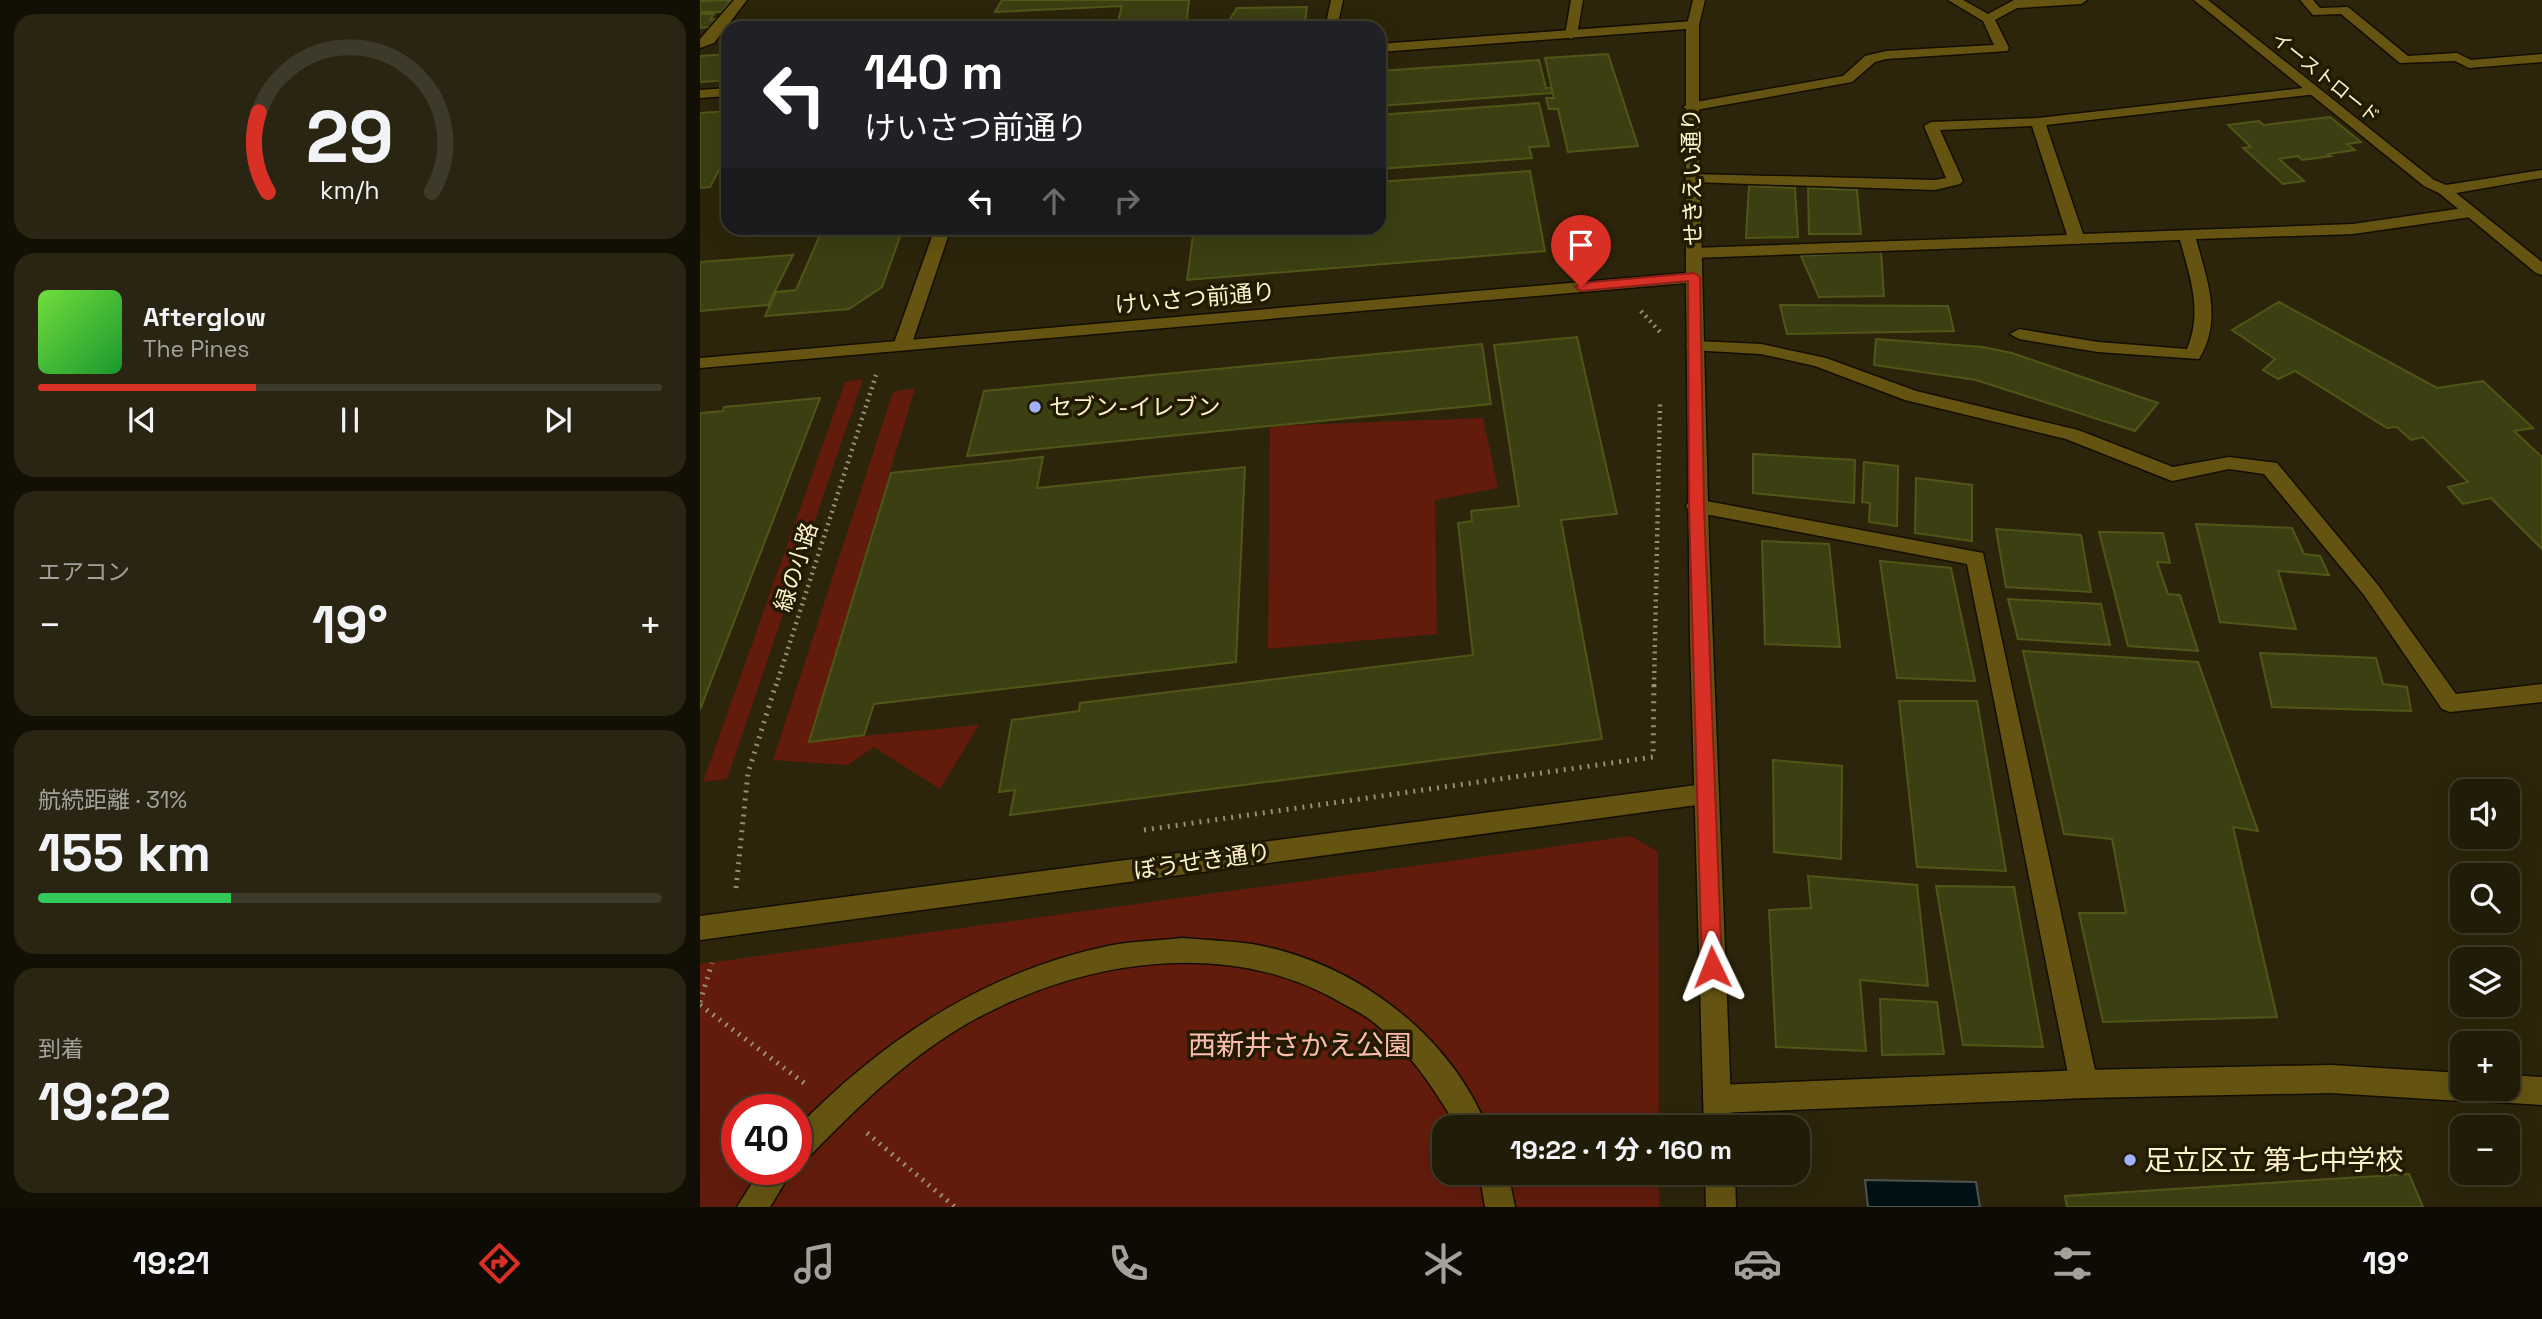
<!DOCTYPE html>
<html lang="ja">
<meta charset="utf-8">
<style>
:root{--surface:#211c08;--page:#292512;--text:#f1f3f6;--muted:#a2a19c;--line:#3e3a29;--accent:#d93025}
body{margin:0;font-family:"Space Grotesk","Noto Sans JP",sans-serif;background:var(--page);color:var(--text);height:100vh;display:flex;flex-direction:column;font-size:26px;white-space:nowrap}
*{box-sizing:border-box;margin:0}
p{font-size:23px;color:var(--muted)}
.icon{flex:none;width:38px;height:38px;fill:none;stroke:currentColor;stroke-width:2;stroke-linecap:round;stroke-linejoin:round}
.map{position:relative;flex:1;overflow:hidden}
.details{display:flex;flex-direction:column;gap:14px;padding:14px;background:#120f04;width:700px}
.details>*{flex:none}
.top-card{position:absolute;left:21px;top:21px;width:665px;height:214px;border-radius:21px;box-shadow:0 7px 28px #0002,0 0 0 2px var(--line);background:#202124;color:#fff;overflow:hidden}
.buttons{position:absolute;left:1750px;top:779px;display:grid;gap:14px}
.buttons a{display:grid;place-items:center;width:70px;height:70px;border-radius:14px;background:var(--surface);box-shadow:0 7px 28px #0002,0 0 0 2px var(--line);font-size:35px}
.speed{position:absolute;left:21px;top:1094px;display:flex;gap:14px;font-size:35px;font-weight:700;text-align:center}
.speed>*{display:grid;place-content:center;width:91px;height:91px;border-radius:50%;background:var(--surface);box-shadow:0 7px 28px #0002,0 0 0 2px var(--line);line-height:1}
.speed .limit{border:10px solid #d22;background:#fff;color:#111}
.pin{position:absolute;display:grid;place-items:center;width:60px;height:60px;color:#fff;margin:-72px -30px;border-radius:50% 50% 50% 0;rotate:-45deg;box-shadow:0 0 7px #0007}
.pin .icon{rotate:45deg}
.me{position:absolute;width:77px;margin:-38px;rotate:358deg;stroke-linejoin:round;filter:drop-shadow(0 0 5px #0008)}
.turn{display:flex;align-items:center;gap:24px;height:147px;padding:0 28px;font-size:32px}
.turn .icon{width:91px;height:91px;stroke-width:2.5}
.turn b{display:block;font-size:49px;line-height:60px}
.lanes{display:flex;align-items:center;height:66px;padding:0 28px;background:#0003;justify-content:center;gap:35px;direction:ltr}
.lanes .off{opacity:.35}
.big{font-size:52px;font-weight:700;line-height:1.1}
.details .tile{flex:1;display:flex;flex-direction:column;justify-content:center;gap:10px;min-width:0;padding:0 24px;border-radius:21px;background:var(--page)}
.details .dial{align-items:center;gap:0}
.dial svg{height:182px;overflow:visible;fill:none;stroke:var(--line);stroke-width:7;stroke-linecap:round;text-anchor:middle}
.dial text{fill:var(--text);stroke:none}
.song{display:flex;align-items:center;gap:21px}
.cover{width:84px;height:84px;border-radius:10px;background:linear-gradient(135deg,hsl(100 70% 55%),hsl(130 70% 35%))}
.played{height:7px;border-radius:4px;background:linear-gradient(90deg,var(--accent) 35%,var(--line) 35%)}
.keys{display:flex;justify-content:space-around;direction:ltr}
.heat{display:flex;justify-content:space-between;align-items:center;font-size:38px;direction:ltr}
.charge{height:10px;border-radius:5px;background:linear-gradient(90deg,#34c759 31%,var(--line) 0)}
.trip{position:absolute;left:732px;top:1115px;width:378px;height:70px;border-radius:21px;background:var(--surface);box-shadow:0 7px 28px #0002,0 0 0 2px var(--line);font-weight:700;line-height:70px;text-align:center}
.tab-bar{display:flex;height:112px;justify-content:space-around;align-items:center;background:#0d0b03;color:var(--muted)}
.tab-bar .icon{width:49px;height:49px}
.tab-bar .on{color:var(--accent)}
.tab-bar b{font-size:32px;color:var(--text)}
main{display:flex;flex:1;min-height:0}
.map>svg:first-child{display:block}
</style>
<main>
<section class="details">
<div class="tile dial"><svg viewBox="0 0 100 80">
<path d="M14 69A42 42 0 1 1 86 69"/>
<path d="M14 69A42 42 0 0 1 10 34" stroke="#d93025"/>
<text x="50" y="56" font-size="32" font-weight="700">29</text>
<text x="50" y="72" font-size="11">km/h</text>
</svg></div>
<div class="tile">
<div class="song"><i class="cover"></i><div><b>Afterglow</b><p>The Pines</p></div></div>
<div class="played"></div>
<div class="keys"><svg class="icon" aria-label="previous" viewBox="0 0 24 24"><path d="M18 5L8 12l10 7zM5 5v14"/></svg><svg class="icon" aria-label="pause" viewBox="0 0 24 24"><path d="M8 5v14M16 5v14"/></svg><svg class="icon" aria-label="next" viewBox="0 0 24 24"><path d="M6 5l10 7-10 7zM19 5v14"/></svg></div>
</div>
<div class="tile"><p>エアコン</p>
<div class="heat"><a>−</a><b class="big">19°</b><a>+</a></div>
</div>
<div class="tile"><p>航続距離 · 31%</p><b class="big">155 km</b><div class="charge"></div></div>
<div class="tile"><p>到着</p><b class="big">19:22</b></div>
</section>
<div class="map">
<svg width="1842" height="1207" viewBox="0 0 1842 1207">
<rect width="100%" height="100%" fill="#2c250b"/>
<path fill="#631c0c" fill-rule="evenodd" d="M163,379L27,779L3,782L145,382Z
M215,388L109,741L279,725L240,789L174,747L148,765L73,760L193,392Z
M783,418L798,488L735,500L737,634L568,649L570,426Z
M931,836L958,852L959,1127H744V1172L959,1173V1207H0V964ZM37,1110H96V1169H37Z"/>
<path fill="#001015" stroke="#4c544c" stroke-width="2" d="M1165,1180L1276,1182L1280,1207H1168Z"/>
<path fill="#3b3f12" stroke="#515617" stroke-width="2" d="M31,0L22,12H0V1Z
M302,0H489L486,28H346L347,26L418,21L422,6L295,12Z
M607,7L604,28H530L527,24L537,8Z
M0,14H14L10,20L16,19L10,27L0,28Z
M28,54V80L0,82V56Z
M908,54L938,146L868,152L858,109H849L846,98H854L845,58Z
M839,60L846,88L851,87L852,93L679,106V71Z
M839,103L849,146L829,147L832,158L679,169V115Z
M28,111V153L10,187L0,188V113Z
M1630,117L1661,142L1647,144L1655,150L1628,154L1631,156L1602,160L1598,156L1579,159L1604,181L1583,184L1543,148L1551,147L1528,125L1559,121L1564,125Z
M830,171L845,251L487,280L494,228H679V182Z
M1049,186L1095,188L1098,237L1046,238Z
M1108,188L1157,190L1161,234H1109Z
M123,228H203L182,287L149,309L65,316L76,292L96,290Z
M1181,251L1184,296L1119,297L1101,256Z
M93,255L68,305L0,311V262Z
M1579,302L1737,388L1783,381L1833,428L1814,431L1842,457V549L1791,498L1763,504L1748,487L1768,482L1723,437L1711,440L1697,427L1687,428L1595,371L1578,379L1563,370L1575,359L1532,330Z
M1080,305L1248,306L1254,331L1087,334Z
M877,337L917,514L861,520L902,739L310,815L315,790L299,792L312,720L379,711L380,703L773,655L758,523L772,521L771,511L819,506L794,345Z
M1176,339L1283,347L1312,353L1458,403L1435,431L1276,380L1174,365Z
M782,344L791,404L267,456L284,391Z
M120,398L0,710V413L23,411L24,407Z
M1053,454L1155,460L1154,503L1053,493Z
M343,457L337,488L545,467L536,662L174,704L164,735L109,742L191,473Z
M1164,462L1198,466L1197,526L1169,522L1170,503L1162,502Z
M1216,478L1272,485V541L1215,533Z
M1496,524L1592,528L1604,554L1620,556L1629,575L1578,571L1596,629L1520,622Z
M1296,529L1381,535L1391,592L1306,587Z
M1399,532L1463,533L1470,563L1457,562L1468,594L1480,595L1498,651L1428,646Z
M1062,541L1129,544L1140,647L1065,644Z
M1180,561L1251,568L1275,681L1197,678Z
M1308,599L1401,604L1410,645L1318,639Z
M1323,651L1498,662L1558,831L1533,827L1577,1017L1403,1022L1379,913H1426L1412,839L1364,834Z
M1560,653L1676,658L1683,684L1707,687L1711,711L1572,707Z
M1199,701H1277L1306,871L1217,867Z
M1073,760L1142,766L1141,859L1074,852Z
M1108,876L1217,885L1228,986L1160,980L1166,1051L1076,1047L1069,910L1111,908Z
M1236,886L1314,887L1343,1047L1263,1045Z
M1180,999L1237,1002L1244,1054L1182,1055Z
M1709,1174L1723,1207H1367L1365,1196Z"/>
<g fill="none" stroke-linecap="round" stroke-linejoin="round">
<defs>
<path id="service" d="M871,0H883L877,35L871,39L865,35Z
M1248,0H1263L1288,14L1314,0H1387L1381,4L1317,8L1295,20L1309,48L1307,51L1186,59L1175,62L1152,82L990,111L983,107L990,103L1143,76L1165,56L1186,51L1294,45L1283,21Z
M1600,0H1613L1620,8L1648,7L1708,56L1757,53L1771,60L1842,54V62L1769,68L1755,61L1700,63L1641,14L1613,15Z
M1612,87L1619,91L1617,94L1346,125L1383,234L1653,224L1771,207L1779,212L1771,217L1653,234L1496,239C1507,280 1523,320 1499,359L1398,352L1319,339L1310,334L1319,329L1398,342L1487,349C1503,311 1490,277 1480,240L993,258L985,253L993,248L1367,235L1332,126L1240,130L1263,181L1260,184L1235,190L992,182L985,178L992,174L1235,180L1246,178L1224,126L1231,122L1338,118Z
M995,341L1061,344L1126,358L1216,391L1378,430L1473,467L1529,457L1577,463L1678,585L1756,694L1842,684V702L1750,712L1742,709L1664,595L1564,474L1529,469L1472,481L1366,439L1205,400L1115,366L1061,354L989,350L986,346L989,342Z
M996,499L1283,553L1398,1084L1394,1094L1384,1098L1374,1094L1370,1084L1267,564L989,511L986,506L989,501Z"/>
<path id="pedestrian" d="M482,938C505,940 529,941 552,944C652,961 748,1032 787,1127H757C733,1087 709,1050 672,1021C662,1013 650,1008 640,1002C530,938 389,959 281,1016C214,1051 158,1106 106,1160L96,1164V1129C183,1039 285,972 408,946C432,941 458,941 482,938Z
M61,1169H93L70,1207H37Z
M779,1172H808L815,1207H785Z"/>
<path id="minor" d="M34,0H47L14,43L0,48V39Z
M631,0H643L637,28H625Z
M993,0H1005L999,25L993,29L987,25Z
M1494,0H1508L1734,180L1746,185L1842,170V178L1756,193L1842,262V275L1836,273L1739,193L1724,186Z
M235,228H251L211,346L208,350H196L193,346Z
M1004,784L1012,787L1016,794L1012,801L1004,804L0,940V916Z
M1631,1065L1762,1073V1088H1775L1772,1097L1762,1101L1631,1093L1384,1098L1017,1113L1007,1109L1003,1099L1007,1089L1017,1085L1384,1070Z
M1808,1075L1842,1077V1105L1796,1102L1786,1098L1782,1088H1808Z"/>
<path id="tertiary" d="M993,21L999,25V145L1009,542L1032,1127H1004L990,639L986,283L0,368V358L986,273V29L679,52V44Z
M28,88V96L0,98V90Z
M1005,1172H1035L1036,1207H1006Z"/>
</defs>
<use href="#service" stroke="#140e00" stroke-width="3"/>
<use href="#pedestrian" stroke="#140e00" stroke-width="3"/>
<use href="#minor" stroke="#140e00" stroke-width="3"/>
<use href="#tertiary" stroke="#140e00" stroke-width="3"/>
<path stroke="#988e6d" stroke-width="4.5" stroke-dasharray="2 4.5" stroke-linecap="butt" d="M941,311L961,333
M76,686L176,375
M954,686L960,404"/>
<path stroke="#988e6d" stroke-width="5" stroke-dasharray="2 6" stroke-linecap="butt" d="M444,830L953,757L954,684
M36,888L48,773L76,684
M0,1002L12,963
M0,1005L108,1086
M167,1133L255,1207"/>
<use href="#service" fill="#655411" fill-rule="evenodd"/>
<use href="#pedestrian" fill="#655411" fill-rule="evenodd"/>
<use href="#minor" fill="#655411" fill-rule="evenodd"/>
<use href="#tertiary" fill="#655411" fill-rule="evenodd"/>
</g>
<path fill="#d93025" stroke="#8d1f18" stroke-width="2" d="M994,273L1000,277L1004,506L1022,967L1019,974L1012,976L1005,974L1002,967L989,506L988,281L881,291L875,287L881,283Z"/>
<g fill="#a1b2fd" stroke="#221b02" stroke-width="2.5">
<circle cx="335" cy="407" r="7"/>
<circle cx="1430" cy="1160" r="7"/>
</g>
<g text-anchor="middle" stroke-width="7" stroke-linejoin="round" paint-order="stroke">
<g font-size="19" fill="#fef2cb" stroke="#221b02">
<text transform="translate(1626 77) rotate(39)" y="7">イーストロード</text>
</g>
<g font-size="23" fill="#fef2cb" stroke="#221b02">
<text transform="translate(992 177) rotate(-91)" y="8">せきえい通り</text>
<text transform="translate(495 298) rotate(-5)" y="8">けいさつ前通り</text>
<text transform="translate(96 567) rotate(-72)" y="8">緑の小路</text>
<text transform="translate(502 861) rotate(-8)" y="8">ぼうせき通り</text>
</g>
<g font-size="23" fill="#fef2cb" stroke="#221b02" text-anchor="start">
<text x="349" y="415">セブン-イレブン</text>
</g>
<g font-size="28" fill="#fcbcad" stroke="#221b02">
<text x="600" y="1055">西新井さかえ公園</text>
</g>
<g font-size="28" fill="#fef2cb" stroke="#221b02" text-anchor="start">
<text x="1444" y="1170">足立区立 第七中学校</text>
</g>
</g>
</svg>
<div class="buttons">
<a><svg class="icon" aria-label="sound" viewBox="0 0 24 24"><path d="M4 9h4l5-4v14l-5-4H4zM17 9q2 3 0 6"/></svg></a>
<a><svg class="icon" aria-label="search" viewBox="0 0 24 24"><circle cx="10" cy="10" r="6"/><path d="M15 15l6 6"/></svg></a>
<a><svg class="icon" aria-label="layers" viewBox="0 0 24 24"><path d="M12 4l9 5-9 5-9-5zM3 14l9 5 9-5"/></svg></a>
<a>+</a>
<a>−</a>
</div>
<div class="speed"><div class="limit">40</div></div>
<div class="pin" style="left:881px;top:287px;background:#d93025"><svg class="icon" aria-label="arrive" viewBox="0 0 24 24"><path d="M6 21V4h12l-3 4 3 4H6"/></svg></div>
<svg class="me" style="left:1012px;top:967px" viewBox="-20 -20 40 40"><path d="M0-17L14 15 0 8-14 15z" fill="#d93025" stroke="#fff" stroke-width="4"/></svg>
<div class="trip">19:22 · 1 分 · 160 m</div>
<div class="top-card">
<div class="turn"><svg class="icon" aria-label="left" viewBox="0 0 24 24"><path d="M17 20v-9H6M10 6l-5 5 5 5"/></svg><div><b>140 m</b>けいさつ前通り</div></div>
<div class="lanes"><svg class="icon" aria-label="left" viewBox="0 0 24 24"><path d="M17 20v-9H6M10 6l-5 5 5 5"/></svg><svg class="icon off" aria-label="ahead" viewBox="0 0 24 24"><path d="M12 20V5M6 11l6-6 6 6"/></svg><svg class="icon off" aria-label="right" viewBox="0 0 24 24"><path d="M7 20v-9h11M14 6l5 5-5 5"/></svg></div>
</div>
</div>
</main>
<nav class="tab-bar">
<b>19:21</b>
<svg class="icon on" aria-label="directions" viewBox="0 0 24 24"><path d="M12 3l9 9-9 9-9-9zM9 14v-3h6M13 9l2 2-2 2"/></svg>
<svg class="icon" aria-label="music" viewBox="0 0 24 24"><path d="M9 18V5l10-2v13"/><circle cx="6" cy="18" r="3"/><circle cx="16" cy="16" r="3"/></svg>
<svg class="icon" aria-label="phone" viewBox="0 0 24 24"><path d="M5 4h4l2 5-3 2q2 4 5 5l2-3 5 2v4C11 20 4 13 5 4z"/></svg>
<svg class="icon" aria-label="climate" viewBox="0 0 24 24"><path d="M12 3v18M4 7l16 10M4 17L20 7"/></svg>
<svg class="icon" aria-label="car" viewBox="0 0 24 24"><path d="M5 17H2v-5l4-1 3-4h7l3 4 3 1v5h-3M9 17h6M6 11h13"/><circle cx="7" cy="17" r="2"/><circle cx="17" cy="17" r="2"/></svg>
<svg class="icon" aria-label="filters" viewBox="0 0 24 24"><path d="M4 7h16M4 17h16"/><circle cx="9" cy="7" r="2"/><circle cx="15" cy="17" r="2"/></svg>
<b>19°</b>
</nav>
